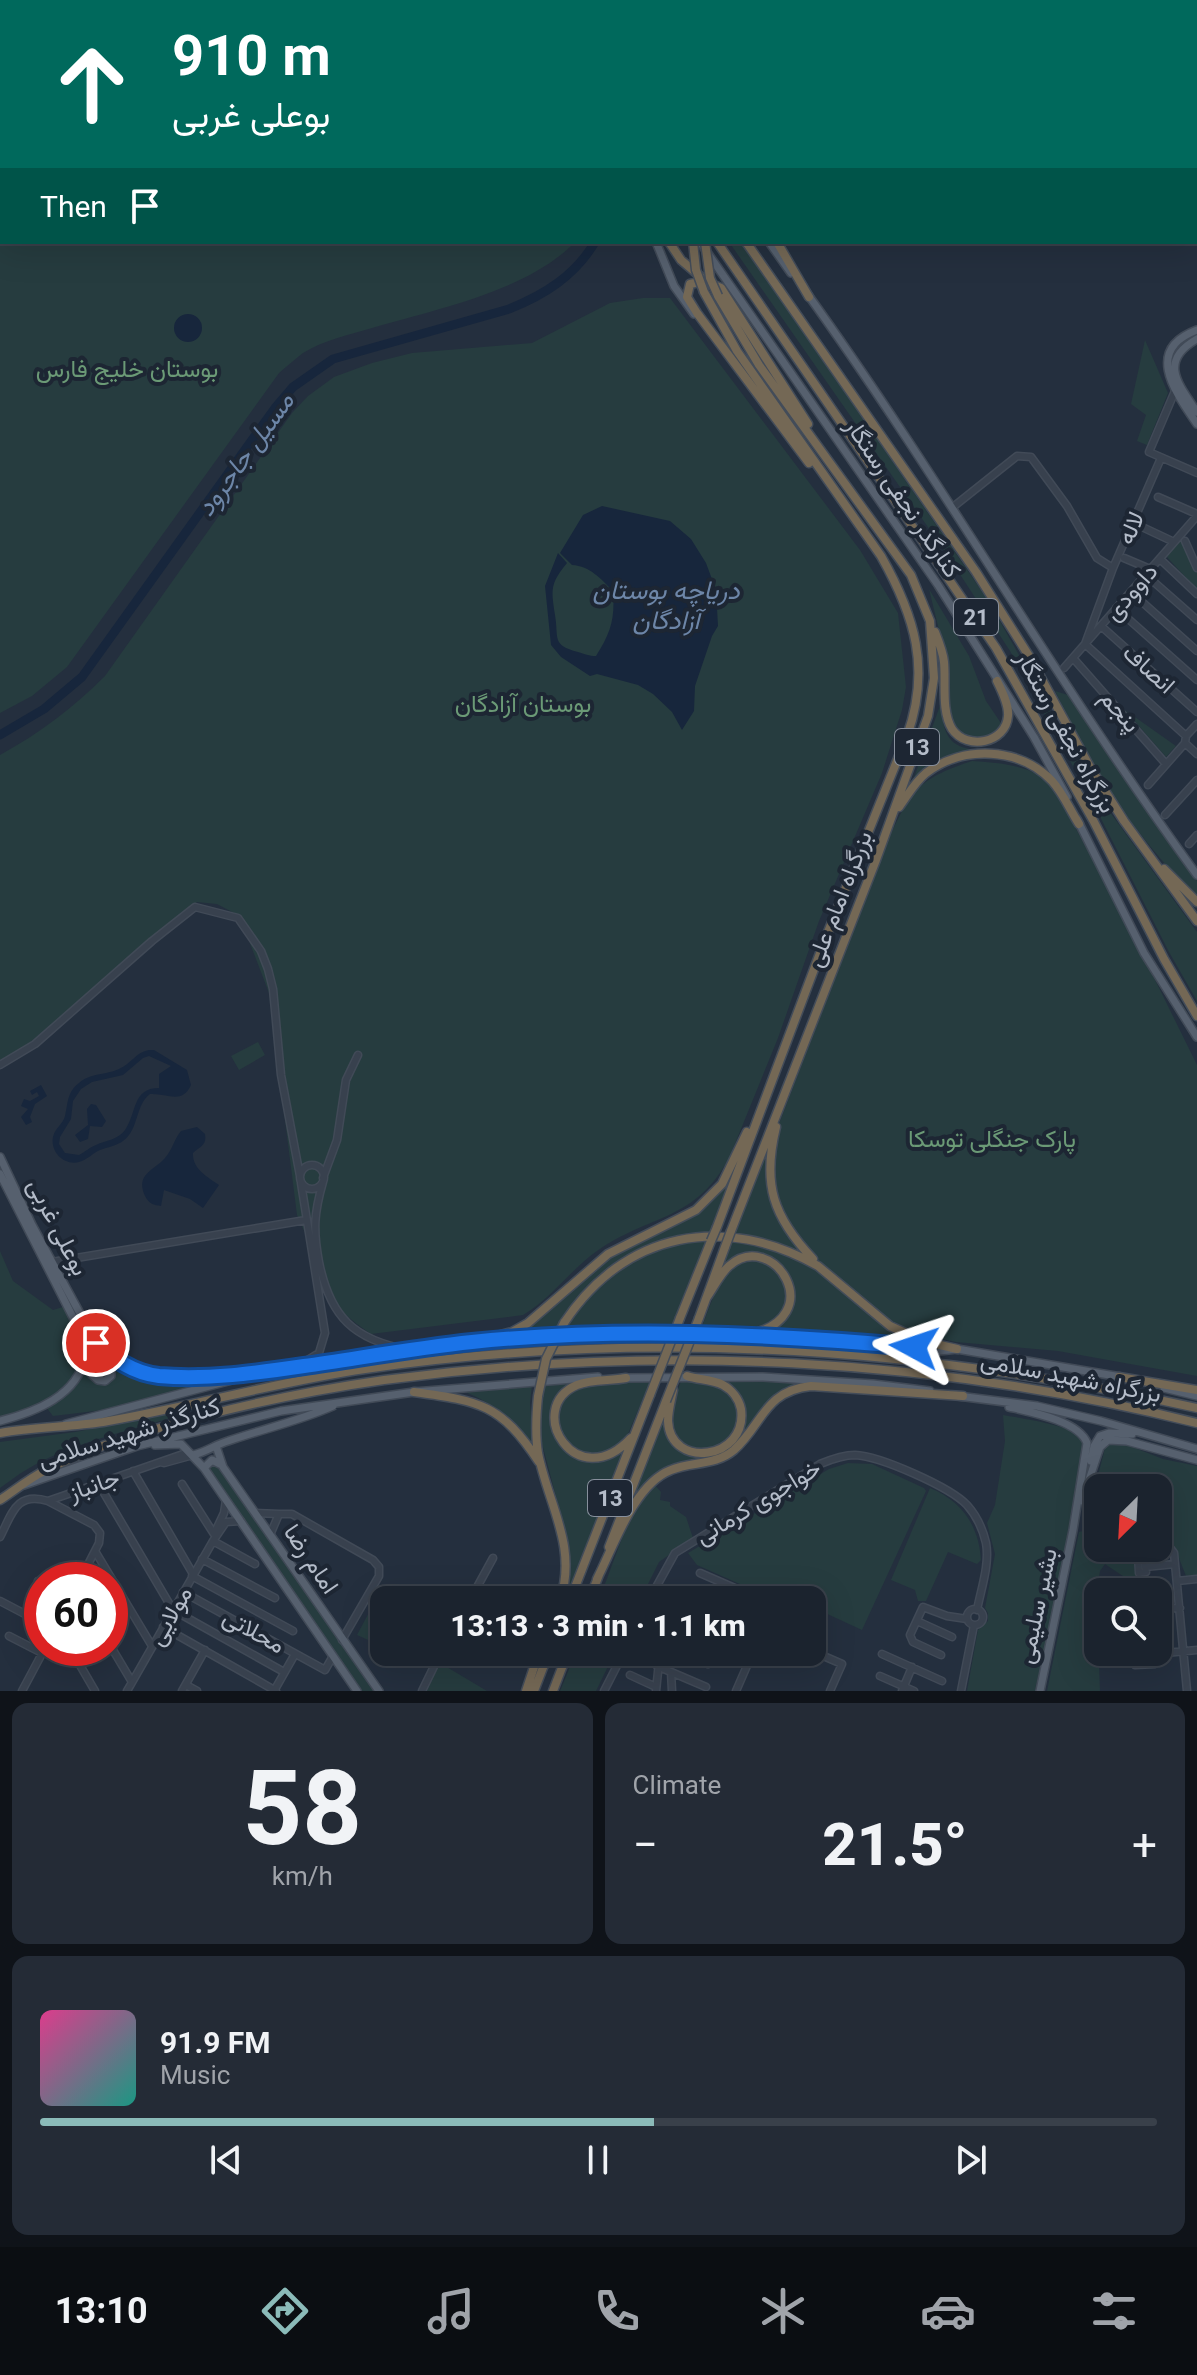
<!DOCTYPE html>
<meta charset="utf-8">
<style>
:root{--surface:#1b232e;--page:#242b36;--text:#f1f3f6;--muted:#a0a4aa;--line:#39404a;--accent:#8bbbb9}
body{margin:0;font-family:Roboto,Vazirmatn,sans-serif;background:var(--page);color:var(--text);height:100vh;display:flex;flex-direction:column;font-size:30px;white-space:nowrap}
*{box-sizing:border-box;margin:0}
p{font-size:26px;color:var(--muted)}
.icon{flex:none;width:44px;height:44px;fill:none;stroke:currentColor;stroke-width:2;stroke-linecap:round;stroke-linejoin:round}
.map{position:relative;height:1691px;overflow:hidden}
.details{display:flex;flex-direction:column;gap:12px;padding:12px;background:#0f1319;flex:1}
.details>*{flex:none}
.hud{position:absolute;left:0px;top:0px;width:1198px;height:244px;box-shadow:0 8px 32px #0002,0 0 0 2px var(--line);background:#00695c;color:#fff;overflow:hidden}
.needle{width:52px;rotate:204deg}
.fabs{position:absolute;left:1084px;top:1474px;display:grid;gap:16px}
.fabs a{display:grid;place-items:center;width:88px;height:88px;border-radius:16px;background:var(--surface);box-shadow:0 8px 32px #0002,0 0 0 2px var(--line);font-size:40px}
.speed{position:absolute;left:24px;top:1562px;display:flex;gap:16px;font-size:40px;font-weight:700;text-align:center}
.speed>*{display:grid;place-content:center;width:104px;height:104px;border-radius:50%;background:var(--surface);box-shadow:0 8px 32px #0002,0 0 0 2px var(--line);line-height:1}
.speed .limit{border:12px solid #d22;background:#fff;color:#111}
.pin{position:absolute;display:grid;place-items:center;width:68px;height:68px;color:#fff;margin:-34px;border:4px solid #fff;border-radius:50%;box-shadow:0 2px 8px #0007}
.me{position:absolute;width:88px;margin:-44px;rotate:275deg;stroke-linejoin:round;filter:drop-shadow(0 0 6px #0008)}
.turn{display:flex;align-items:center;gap:28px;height:168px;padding:0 40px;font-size:36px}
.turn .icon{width:104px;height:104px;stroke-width:2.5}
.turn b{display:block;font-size:56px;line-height:68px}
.then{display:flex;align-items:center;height:76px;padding:0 40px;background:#0003;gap:16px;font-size:30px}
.big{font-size:60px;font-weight:800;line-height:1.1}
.details .tile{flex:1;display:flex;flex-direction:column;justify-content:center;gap:12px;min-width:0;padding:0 28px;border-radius:16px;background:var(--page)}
.details .dial{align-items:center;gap:0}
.dial b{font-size:104px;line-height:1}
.song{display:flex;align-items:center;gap:24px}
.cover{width:96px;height:96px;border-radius:12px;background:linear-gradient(135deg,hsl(330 70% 55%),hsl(170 70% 35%))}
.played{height:8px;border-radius:4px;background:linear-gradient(90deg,var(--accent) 55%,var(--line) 55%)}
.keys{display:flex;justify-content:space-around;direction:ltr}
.heat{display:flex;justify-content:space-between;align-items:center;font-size:44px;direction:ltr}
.details .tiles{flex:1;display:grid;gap:12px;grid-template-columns:1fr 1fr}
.tile:last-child{grid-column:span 2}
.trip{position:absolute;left:370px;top:1586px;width:456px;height:80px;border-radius:16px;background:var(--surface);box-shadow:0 8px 32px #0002,0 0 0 2px var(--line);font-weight:800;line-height:80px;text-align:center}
.tab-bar{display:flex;height:128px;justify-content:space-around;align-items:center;background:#0b0e12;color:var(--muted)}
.tab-bar .icon{width:56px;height:56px}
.tab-bar .selected{color:var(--accent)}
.tab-bar b{font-size:36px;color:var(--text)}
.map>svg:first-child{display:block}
</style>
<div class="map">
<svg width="1197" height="1691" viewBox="0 0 1197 1691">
<rect width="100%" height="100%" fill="#242f3e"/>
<path fill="#263c3f" d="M10,242H575C528,291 436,309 372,328C349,335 324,340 303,353C295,359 287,366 279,373L67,667L32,696L0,713V244Z
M729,242H741L988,600L1099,797L1197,932V1001L1169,952L1093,803L1010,651L946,553Z
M643,298H670L860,550L898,613L906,687L902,710L882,773L819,921L778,1038L730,1156C696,1222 649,1214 597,1251C570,1270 552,1298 523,1315L371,1334C354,1322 327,1304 326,1280L297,1215L269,993L246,933L234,913L217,904L197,902L26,1046L0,1061V755C40,733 73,708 105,676L292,413L308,396L334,377L372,363L412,353L532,343L610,303Z
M1145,340L1168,393L1147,445L1137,441L1146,415L1131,404Z
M1182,539L1197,571V590L1166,556Z
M929,589L969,656L986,701L1003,726L991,736L979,740L956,732L950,712L947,663Z
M1055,691L1068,695L1197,881V900C1174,874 1150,848 1129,819C1101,779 1077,735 1055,691Z
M941,703C943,731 946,748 978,750L952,756L911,786Z
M1125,710L1176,746L1166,757Z
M972,761C1002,763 1026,765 1051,782L1133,935L1197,1065V1376L1058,1351L956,1342L914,1333L883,1316L849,1289L795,1237L773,1192L775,1134L888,840C912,789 918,779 972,761Z
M258,1042L265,1055L239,1070L231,1056Z
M770,1138V1190L805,1255L773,1242L734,1234Z
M743,1146L710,1234C643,1235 584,1275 554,1336L500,1338L507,1336L606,1258L702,1208Z
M708,1239L669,1333L559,1336C583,1299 615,1261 659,1247C675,1243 692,1242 708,1239Z
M732,1239L762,1244L811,1265L872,1316L936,1348L763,1333C788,1324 786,1302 790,1279L781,1266L747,1255L716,1283Z
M0,1251L13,1281L53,1310L63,1307C69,1318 80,1333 82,1346C88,1390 32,1408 0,1418Z
M743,1260L769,1262L788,1287L783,1315L757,1331L700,1332C713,1300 714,1283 743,1260Z
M80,1323L109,1371L108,1377L101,1378L95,1375L89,1348Z
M100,1350C143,1386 186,1381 238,1376L112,1409L53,1416L46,1407L76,1386L87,1369L92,1378L113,1377Z
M607,1379L577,1383L553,1414L574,1456C594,1464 612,1460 627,1446L567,1598L564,1596L569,1567V1546L540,1436L542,1383Z
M760,1379L807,1383L761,1409L735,1445L724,1454L663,1470L620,1527L669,1403L667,1428L686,1451L728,1447L742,1408L715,1380Z
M681,1381C710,1382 716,1382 738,1403V1425L723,1446C668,1460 664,1425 681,1381Z
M650,1382L625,1441L608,1454L580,1455L559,1434C559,1426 557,1415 559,1408C568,1374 623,1382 650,1382Z
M532,1385L530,1403L534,1449C518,1419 491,1403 461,1390Z
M252,1388L177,1411L178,1416C133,1429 66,1445 26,1470C17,1475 9,1482 0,1488V1442L75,1432L133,1421Z
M1003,1415C1019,1418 1075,1426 1083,1438C1088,1447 1083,1466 1082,1476L1035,1691H967L978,1630L988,1621V1613L985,1608L995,1554L987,1523L995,1505L1005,1441Z
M1117,1441L1163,1459L1197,1466V1575L1186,1576L1169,1533L1158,1531V1488H1098V1519L1086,1523L1105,1448L1110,1443Z
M212,1463L220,1468L375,1691H362L210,1471Z
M848,1463L872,1464L924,1488L926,1491L862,1630L823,1612L812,1638V1600H776L697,1565L688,1553L829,1469Z
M654,1484L661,1492L660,1500L670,1502V1506L686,1517L693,1538L659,1562L640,1600H599L628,1522Z
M930,1488C962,1501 979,1526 981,1560L977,1564L948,1552L926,1601H918L915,1590L891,1580Z
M1094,1528L1098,1529V1548H1119L1121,1555H1137L1136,1576L1126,1578L1105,1564L1100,1571L1098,1584L1104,1592H1098V1652H1110L1111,1664L1099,1665L1100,1691H1047L1079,1532Z
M374,1603L384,1609V1626L375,1643L357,1635Z
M576,1652H615L596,1691H560Z
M439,1663H440L487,1691H427Z"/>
<path fill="#17263c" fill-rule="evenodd" d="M174 328a14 14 0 1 1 28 0a14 14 0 1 1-28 0Z
M602,506L670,521L691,539L706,563L716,590L718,626L712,636L695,686L694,711L682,730L672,712L653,694L638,685L597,674L590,676L561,657L551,645L545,586L558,553L567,563C550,584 551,589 555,615C559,638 551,645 578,652C585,654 589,656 596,656C611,632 615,619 613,591C601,579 590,566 572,565L560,553L583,515Z
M149,1050H154L187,1070L191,1085C182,1105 167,1093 150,1094C135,1105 139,1130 123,1141C116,1146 108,1147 100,1150C93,1153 87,1160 79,1162C64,1166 50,1152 53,1137C55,1128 63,1124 65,1116C68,1103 67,1092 79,1083C90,1073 106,1075 119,1069C131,1064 136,1052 149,1050ZM149,1056L171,1066L159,1074V1088C132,1088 137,1113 125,1130C118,1140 106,1140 96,1145C90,1147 85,1152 79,1155L65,1153L59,1144L60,1137L71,1119L73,1101L81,1089L92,1082L123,1075L143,1058Z
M41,1085L47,1096L35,1104L30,1117L32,1122L26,1125L21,1117L28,1109L21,1106L24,1099L30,1101L39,1096L37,1092L32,1095L30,1091Z
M91,1104L96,1105L106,1121L102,1127L90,1126L88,1139L80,1142L75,1135L88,1125L87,1109Z
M197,1127L205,1134C207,1146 200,1146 193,1153C192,1169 208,1177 219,1185L203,1208L190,1199L164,1190L161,1206C154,1205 149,1204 145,1196C134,1172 158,1170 168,1154C173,1147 175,1138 181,1131Z"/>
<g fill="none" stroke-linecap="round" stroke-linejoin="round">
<path stroke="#17263c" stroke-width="9" d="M927,2L930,0
M0,735L44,709L82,677L275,408L293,387L333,359L509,309C544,295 575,276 595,242"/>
<defs>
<path id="minor" d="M3,0L4,2
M39,0L40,2
M77,0V2
M195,0V2
M232,0V2
M269,0L270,2
M306,0L307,2
M401,0V2
M440,0V2
M478,0V2
M516,0V2
M534,0L535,2
M292,2L294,0
M0,145L2,153
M1179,388L1175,391L1149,452L1197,473
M1161,458L1113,568L1085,644L1186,736
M1158,497L1197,514
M953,507L1017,456L1031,457L1067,506L1097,558L1113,568
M1140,526L1174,542
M1185,541L1197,568
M1124,558L1150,569
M1160,559L1197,594
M1146,575L1197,620
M1131,592L1197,651
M1116,608L1197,680
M1101,626L1197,712
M1073,658L1166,764
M1064,668L1197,516
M1185,743L1197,754
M1148,785L1185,743L1186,736L1197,724
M1165,815L1197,780
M1189,844L1197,835
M0,1065L35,1044L152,941L195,907L238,918L261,951L268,969L273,989L281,1075L300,1176
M300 1177a12 12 0 1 1 24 0a12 12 0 1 1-24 0Z
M323,1178L337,1140L346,1080L358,1055
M323,1182C314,1213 313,1230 319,1262C330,1317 354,1340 409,1350
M52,1262L306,1220
M296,1367L319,1353L325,1333L301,1183
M160,1462L164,1463L193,1455
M133,1471L193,1574
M98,1483L173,1610L284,1672
M182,1484L214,1534
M48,1501L94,1525L100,1533L99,1543L80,1580
M255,1513L279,1514L270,1535
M279,1514H292L373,1560L379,1567V1576L342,1640
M1093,1523L1098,1524
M214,1534L224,1513L226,1500
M1158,1536L1162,1537L1174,1553L1187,1691
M0,1537C12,1514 16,1491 48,1501L189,1452
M213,1541L255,1564
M95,1551L152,1646
M202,1559L275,1598
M1145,1567L1144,1555L1138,1556L1139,1573L1146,1572L1145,1567L1175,1564
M700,1573L762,1600
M192,1576L293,1631
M38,1581L42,1583
M1177,1581L1197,1579
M183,1592L325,1670L333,1656
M689,1592L706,1600
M470,1600L493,1558
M649,1600L675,1553L820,1464C832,1459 843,1455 855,1455C880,1456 950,1487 967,1505C976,1515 983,1530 986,1543C990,1564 981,1589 977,1610
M713,1600L721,1582
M725,1600L731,1587
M0,1601L42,1623
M1158,1609L1180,1608
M967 1617a8 8 0 1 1 16 0a8 8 0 1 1-16 0Z
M917,1621L952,1637
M163,1627L276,1691
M9,1636L42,1653
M110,1645L132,1682
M70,1648L95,1691
M812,1651L842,1664L830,1691
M680,1652L708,1664
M723,1652L738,1659
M1134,1652L1135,1665L1155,1664L1154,1652
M882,1654L942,1681
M1155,1654L1197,1650
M941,1655L913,1642L910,1635L923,1607L947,1616L967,1619
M657,1666L671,1672L672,1691
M671,1672L706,1687
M630,1675L656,1687
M880,1676L914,1691
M186,1685L197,1691
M22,1691L45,1648
M127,1691L213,1541L226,1522L241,1521
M182,1691L205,1650
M274,1691L295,1654
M422,1691L441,1652
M604,1691L624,1652
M656,1691L660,1652
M736,1691L753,1652
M902,1691L912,1667
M961,1691L974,1625"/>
<path id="major" d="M107,0L108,2
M117,0V2
M353,0V2
M599,0L600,2
M140,2L149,0
M175,2L184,0
M0,34L2,33
M0,41H2
M0,237L2,236
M656,242L674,286L694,314
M700,242L938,585L1034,737L1067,797
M769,242L791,273
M806,292C943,482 1059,686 1197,875
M1197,330C1143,350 1176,393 1197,424
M1197,339C1158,361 1178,384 1197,412
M1077,819L1144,953L1197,1037
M0,1157L32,1225L96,1343C146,1388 180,1374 241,1375
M0,1174L83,1337L92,1375L98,1380L105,1381L111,1376V1370L96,1345
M623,1378L763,1377L873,1384L930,1391
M1164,1388L1197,1396
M958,1396L1037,1406L1101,1421L1197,1449
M1009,1407C1031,1412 1079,1421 1087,1443L1073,1530L1040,1691
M0,1421C35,1412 78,1396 85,1356
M66,1424L247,1376L475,1342L614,1335H747L864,1342L940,1351L957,1349L1121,1377
M155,1445L181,1444L204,1468L357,1691
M216,1446L223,1467L379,1691
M193,1455C206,1452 215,1445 228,1441C263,1429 299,1421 333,1406
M1091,1461L1094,1446L1100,1436L1109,1433L1132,1434
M204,1468L212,1460L222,1465
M24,1485L137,1446L281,1411L414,1392L598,1377
M1082,1501L1100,1447L1108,1440L1127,1441L1197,1460"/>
<path id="highway" d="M547,0L548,2
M580,0L581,2
M609,0L611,2
M1120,0L1157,2
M888,2L891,0
M965,2L969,0
M1196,3H1197
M669,242L681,260L701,277
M717,242L996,648L1093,820L1164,959L1197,1016
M746,242L976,572L1029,656L1091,769L1124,821L1197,921
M777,242L809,297
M704,292L737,351L881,556C915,616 931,669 907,736L828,932L717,1227
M718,296L759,365L911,575L930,621L934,678L928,716L876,860L731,1231
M808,424L721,288L704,281L690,284L687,297L697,313L809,463
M935,632C939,642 943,652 944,662C946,682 941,711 952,729C967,751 1006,743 1008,716C1009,705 1002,691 997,681
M899,807C908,795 914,783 926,773C963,745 1020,747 1052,781C1063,793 1070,810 1079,824
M1164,869L1197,902
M776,1127C762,1184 773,1217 813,1259
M707,1297C714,1287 720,1274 729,1266C773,1227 832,1318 747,1335
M680,1318L711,1241
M699,1318L725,1247
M564,1323C625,1231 724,1213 818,1266L890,1326L923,1341L957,1349
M475,1342L512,1332L528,1323L608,1254L696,1210L722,1184L747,1132
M1119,1377L1197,1390
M626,1378C610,1381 592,1379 577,1385C523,1408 576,1497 631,1438
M673,1390C671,1400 668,1411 668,1421C670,1470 748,1460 741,1409C739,1399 732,1390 723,1385C712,1379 698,1380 687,1376
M414,1392C480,1401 501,1404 539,1462
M538,1396C536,1416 535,1434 538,1453C548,1504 578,1547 560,1600
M0,1433C34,1427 69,1427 103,1422C190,1407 276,1382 365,1369C643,1329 923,1347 1197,1408
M0,1500C15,1490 30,1478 46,1470C81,1452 119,1440 156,1429C231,1407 307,1391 384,1380C655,1344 932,1357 1197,1423
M609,1547L666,1401
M597,1579C614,1546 634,1484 671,1470C692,1461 715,1466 734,1450C763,1424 764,1391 811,1386L963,1396
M570,1600L650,1395
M589,1600L599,1575
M526,1691L539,1652
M534,1691L549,1652
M553,1691L568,1652"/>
</defs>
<use href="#minor" stroke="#414a57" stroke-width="9"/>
<use href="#major" stroke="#414a57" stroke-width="10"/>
<use href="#highway" stroke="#434c59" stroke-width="11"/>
<use href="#minor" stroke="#38414e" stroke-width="6"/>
<use href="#major" stroke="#56606e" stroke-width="7"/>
<use href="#highway" stroke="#746855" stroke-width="8"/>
<defs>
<path id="highway-bridge" d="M693,242L696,270L704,292
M705,242L710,278L718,296
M711,1241L717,1227
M725,1247L731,1231
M650,1395L680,1318
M538,1396L546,1359L564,1323
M666,1401L699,1318"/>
</defs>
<use href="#highway-bridge" stroke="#434c59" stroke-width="11" stroke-linecap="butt"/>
<use href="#highway-bridge" stroke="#746855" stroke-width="8"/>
</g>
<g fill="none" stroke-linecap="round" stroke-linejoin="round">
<defs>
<path id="route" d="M96,1343C114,1359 133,1373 159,1376C208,1380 256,1373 304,1366C360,1358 416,1348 472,1342C618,1327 768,1334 914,1347"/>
</defs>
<use href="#route" stroke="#114b97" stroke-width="20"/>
<use href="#route" stroke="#1a73e8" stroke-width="14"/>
</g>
<g text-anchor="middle" stroke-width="8" stroke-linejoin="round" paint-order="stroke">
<g fill="#1d2633" stroke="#878f9c" stroke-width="2">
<rect x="954" y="599" width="44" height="36" rx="6"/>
<rect x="895" y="729" width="44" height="36" rx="6"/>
<rect x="588" y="1480" width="44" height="36" rx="6"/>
</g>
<g font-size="22" font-weight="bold" fill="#b4bcc9">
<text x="976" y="625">21</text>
<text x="917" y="755">13</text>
<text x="610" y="1506">13</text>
</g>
<g font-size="24" fill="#6b9a76" stroke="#1d2633">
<text x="127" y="377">بوستان خلیج فارس</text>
<text x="523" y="712">بوستان آزادگان</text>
<text x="992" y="1147">پارک جنگلی توسکا</text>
</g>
<g font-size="24" fill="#b4bcc9" stroke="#1d2633">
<text transform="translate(903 498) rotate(56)" y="8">کنارگذر نجفی رستگار</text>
<text transform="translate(1131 528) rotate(-66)" y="8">لاله</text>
<text transform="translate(1131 592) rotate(-49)" y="8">داوودی</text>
<text transform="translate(1149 669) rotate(42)" y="8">انصاف</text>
<text transform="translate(1120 711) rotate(49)" y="8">پنجم</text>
<text transform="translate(1066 732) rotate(61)" y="8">بزرگراه نجفی رستگار</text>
<text transform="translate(839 899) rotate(-69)" y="8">بزرگراه امام علی</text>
<text transform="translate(58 1227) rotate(63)" y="8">بوعلی غربی</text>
<text transform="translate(1071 1377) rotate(11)" y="8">بزرگراه شهید سلامی</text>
<text transform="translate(129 1433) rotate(-17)" y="8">کنارگذر شهید سلامی</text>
<text transform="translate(94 1485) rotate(-19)" y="8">جانباز</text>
<text transform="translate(758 1502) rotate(-31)" y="8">خواجوی کرمانی</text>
<text transform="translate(311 1559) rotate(56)" y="8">امام رضا</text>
<text transform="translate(1037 1606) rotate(-78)" y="8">بشیر سلیمی</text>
<text transform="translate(170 1616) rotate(-60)" y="8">مولايی</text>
<text transform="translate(254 1631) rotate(29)" y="8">محلاتی</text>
</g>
<g font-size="26" font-style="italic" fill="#6d86a8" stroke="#1d2633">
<text transform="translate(245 454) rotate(-54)" y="9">مسیل جاجرود</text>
<text x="666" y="599">دریاچه بوستان<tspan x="666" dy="30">آزادگان</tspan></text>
</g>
</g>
</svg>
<div class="fabs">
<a><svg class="needle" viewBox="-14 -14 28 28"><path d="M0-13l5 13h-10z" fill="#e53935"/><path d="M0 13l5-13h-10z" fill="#a0a4aa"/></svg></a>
<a><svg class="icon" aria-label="search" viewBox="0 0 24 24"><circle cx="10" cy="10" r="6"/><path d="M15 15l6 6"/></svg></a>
</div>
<div class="speed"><div class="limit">60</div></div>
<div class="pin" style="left:96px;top:1343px;background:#d93025"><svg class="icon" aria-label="arrive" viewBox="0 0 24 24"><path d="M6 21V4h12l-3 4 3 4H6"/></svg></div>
<svg class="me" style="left:914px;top:1347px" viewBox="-20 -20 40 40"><path d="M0-17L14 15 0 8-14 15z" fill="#1a73e8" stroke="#fff" stroke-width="4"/></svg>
<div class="trip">13:13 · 3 min · 1.1 km</div>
<div class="hud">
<div class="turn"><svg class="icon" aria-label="ahead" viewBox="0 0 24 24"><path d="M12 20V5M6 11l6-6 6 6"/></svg><div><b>910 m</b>بوعلی غربی</div></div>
<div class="then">Then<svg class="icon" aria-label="arrive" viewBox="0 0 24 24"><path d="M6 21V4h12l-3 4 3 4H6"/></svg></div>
</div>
</div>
<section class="details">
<div class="tiles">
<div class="tile dial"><b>58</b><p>km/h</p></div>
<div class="tile"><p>Climate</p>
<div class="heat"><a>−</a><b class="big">21.5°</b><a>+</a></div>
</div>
<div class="tile">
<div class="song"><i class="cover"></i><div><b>91.9 FM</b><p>Music</p></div></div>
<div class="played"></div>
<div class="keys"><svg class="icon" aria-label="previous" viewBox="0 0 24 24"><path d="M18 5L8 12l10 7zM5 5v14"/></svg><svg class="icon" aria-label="pause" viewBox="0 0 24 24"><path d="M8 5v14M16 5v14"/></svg><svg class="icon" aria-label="next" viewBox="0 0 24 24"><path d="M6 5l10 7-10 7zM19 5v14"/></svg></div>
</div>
</div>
</section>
<nav class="tab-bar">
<b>13:10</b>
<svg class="icon selected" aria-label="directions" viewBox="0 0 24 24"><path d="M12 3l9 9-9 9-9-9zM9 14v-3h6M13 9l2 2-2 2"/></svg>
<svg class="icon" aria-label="music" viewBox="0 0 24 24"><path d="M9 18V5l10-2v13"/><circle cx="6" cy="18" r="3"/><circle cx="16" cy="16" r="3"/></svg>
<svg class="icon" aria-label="phone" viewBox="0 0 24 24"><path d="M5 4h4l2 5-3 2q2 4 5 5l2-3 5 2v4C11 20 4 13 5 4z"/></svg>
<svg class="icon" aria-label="climate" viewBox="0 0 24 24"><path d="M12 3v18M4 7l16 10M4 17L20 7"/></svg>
<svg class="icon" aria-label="car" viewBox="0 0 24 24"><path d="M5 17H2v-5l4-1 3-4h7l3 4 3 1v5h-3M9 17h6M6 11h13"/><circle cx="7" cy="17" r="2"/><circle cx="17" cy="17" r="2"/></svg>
<svg class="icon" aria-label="filters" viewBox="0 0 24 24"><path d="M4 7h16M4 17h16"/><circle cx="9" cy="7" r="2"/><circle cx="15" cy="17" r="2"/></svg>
</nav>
